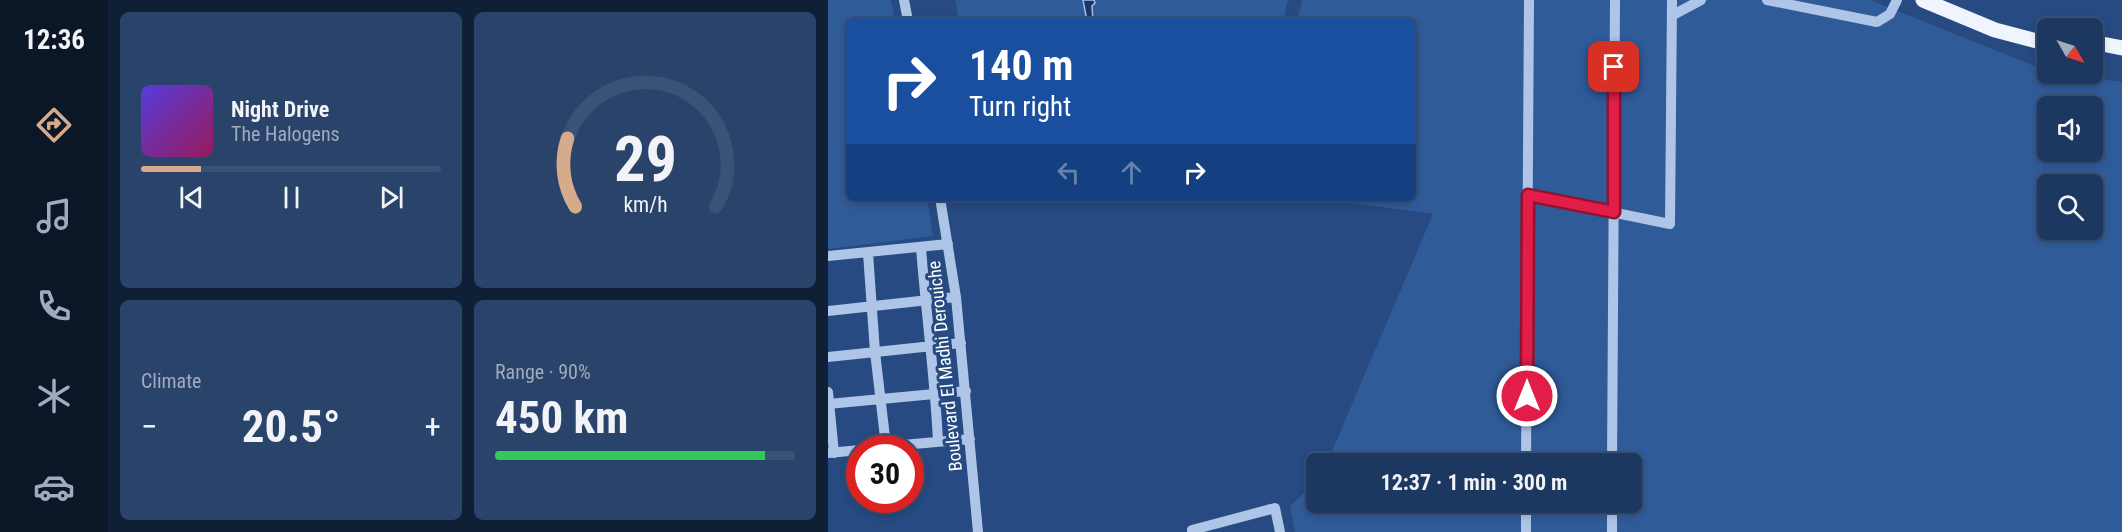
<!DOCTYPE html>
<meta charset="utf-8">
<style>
:root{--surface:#1c3861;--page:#29436a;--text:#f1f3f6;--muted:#a0acbd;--line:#3a5276;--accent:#d6ab8b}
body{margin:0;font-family:"Roboto Condensed",sans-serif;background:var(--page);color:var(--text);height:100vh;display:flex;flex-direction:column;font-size:22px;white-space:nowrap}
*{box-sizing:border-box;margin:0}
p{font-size:20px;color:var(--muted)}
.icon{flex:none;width:33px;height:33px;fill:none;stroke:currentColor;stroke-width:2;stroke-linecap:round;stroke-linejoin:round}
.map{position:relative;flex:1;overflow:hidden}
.panel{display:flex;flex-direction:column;gap:12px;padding:12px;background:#0f1f35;width:720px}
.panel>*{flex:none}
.hud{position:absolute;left:18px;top:18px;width:570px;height:183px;border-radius:9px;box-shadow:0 3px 9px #0003,0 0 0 2px var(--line);background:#1a4fa0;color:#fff;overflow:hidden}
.needle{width:39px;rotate:129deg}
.tools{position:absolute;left:1209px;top:18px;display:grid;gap:12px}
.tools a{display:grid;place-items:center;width:66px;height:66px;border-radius:9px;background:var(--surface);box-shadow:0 3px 9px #0003,0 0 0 2px var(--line);font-size:30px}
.speed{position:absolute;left:18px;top:435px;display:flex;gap:12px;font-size:30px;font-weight:700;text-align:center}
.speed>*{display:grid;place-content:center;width:78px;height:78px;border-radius:50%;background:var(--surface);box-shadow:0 3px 9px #0003,0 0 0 2px var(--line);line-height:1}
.speed .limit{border:9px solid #d22;background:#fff;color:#111}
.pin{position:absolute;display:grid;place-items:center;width:51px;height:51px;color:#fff;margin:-26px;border-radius:12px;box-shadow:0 3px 9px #0006}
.me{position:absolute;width:66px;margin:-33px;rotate:0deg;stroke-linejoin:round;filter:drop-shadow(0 0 4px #0008)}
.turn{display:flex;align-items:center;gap:21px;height:126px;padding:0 24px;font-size:27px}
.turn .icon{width:78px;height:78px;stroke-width:2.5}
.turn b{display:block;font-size:42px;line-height:51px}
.lanes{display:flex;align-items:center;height:57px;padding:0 24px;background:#0003;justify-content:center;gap:30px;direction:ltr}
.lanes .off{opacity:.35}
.big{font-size:45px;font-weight:700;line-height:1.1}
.panel .tile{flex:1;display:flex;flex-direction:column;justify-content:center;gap:9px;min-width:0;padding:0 21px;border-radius:9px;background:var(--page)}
.panel .dial{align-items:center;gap:0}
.dial svg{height:156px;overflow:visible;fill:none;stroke:var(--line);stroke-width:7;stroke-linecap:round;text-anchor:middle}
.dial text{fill:var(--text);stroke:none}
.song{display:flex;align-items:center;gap:18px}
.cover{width:72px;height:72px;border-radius:9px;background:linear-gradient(135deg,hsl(250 70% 55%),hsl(330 70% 35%))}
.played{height:6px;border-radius:3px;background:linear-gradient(90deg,var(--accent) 20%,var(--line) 20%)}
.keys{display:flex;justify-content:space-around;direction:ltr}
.heat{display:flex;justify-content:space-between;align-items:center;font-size:33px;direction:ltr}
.charge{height:9px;border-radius:4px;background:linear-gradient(90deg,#34c759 90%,var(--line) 0)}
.panel .tiles{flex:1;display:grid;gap:12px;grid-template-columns:repeat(2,1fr)}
.trip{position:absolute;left:478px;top:453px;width:336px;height:60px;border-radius:9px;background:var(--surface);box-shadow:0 3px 9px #0003,0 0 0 2px var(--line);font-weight:700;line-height:60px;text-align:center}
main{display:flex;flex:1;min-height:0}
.tab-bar{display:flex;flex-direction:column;width:108px;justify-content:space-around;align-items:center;background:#0b1627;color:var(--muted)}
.tab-bar .icon{width:42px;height:42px}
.tab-bar .current{color:var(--accent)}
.tab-bar b{font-size:27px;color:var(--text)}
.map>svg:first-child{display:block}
</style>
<main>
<nav class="tab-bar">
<b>12:36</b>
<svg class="icon current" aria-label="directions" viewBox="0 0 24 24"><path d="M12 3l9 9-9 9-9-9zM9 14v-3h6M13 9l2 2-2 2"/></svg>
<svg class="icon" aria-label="music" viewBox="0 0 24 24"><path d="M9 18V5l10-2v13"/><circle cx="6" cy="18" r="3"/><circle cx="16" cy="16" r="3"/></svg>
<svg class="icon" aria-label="phone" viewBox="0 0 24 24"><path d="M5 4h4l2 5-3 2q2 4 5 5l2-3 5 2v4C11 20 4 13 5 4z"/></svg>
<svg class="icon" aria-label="climate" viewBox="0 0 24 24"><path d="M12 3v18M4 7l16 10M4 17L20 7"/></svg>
<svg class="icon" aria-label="car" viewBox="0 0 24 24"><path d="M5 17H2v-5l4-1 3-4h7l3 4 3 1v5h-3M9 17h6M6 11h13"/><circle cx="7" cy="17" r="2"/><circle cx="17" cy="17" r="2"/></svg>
</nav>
<section class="panel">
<div class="tiles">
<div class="tile">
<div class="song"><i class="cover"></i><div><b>Night Drive</b><p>The Halogens</p></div></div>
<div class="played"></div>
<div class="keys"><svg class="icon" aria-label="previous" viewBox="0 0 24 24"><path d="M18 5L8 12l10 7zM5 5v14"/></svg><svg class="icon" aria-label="pause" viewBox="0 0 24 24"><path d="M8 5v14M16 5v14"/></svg><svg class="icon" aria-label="next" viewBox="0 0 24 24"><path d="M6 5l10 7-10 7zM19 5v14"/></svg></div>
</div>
<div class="tile dial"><svg viewBox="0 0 100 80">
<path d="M14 69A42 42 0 1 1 86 69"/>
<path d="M14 69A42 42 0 0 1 10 34" stroke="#d6ab8b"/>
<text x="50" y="56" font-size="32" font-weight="700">29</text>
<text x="50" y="72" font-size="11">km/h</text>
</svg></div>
<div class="tile"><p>Climate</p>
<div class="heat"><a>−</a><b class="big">20.5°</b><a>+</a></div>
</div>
<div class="tile"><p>Range · 90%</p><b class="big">450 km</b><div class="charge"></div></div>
</div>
</section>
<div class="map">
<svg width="1294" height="532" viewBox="0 0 1294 532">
<rect width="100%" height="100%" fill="#264a81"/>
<path fill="#305b99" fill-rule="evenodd" d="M0,0H63L67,21H21V198H99L105,236L0,249Z
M127,0H460L455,21H131Z
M474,0H1042L1219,71L1220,74H1235L1294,82V532H467L462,506L489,481V502H804V464L499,463L605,214L488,198H585V21H469ZM1220,106H1264V152H1220ZM1220,184H1264V230H1220Z"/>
<path fill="#1a3662" stroke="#a2bfe7" stroke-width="1.5" d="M255,0H266L267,3L264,6L265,21H259Z"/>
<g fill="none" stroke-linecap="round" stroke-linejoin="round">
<path stroke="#aec5e7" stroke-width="10" d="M76,0L80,21
M939,0L1049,22L1062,14L1069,0
M845,15L873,0
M700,195L842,224L844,0
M112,198L128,297L150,532
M93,248C98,313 107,377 110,442
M40,253L47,352L58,446
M0,256L120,244
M0,311L128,297
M0,357L133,343
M0,392L6,453
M0,404L138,391
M41,448L142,439
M0,453L32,450
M698,464L701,0
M784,464L787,0
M364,532V530L447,508L452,532
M698,532V502
M784,532V502"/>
<path stroke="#eff4fd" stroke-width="15" d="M1095,0L1167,30L1220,44
M1264,42L1294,48"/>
</g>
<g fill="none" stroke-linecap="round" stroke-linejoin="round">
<defs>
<path id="route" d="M699,396L700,195L786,212V67"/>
</defs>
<use href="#route" stroke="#92132f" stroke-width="15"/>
<use href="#route" stroke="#e11d48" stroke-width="10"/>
</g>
<g text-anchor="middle" stroke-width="6" stroke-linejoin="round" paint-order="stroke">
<g font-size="18" fill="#fff" stroke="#264a81">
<text transform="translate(117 366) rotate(-96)" y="6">Boulevard El Madhi Derouiche</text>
</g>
</g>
</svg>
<div class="tools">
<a><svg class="needle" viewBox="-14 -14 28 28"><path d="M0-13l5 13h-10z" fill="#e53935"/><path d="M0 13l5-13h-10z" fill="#a0acbd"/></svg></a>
<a><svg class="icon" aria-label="sound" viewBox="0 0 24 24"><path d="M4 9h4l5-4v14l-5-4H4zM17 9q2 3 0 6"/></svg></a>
<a><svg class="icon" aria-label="search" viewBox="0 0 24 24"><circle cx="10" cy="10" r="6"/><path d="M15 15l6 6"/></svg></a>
</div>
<div class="speed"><div class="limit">30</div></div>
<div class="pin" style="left:786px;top:67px;background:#d93025"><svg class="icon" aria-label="arrive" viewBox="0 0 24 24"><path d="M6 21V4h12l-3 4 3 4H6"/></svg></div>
<svg class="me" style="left:699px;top:396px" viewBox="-20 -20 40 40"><circle r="17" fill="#e11d48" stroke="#fff" stroke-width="3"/><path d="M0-11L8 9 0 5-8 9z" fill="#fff"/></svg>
<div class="trip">12:37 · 1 min · 300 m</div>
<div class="hud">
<div class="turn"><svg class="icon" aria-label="right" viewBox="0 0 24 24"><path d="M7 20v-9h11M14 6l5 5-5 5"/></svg><div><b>140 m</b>Turn right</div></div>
<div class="lanes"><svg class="icon off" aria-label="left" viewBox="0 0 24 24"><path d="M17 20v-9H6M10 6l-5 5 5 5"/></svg><svg class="icon off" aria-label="ahead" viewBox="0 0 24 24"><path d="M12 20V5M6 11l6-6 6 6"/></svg><svg class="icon" aria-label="right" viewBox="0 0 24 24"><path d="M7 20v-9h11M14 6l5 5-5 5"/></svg></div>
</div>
</div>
</main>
